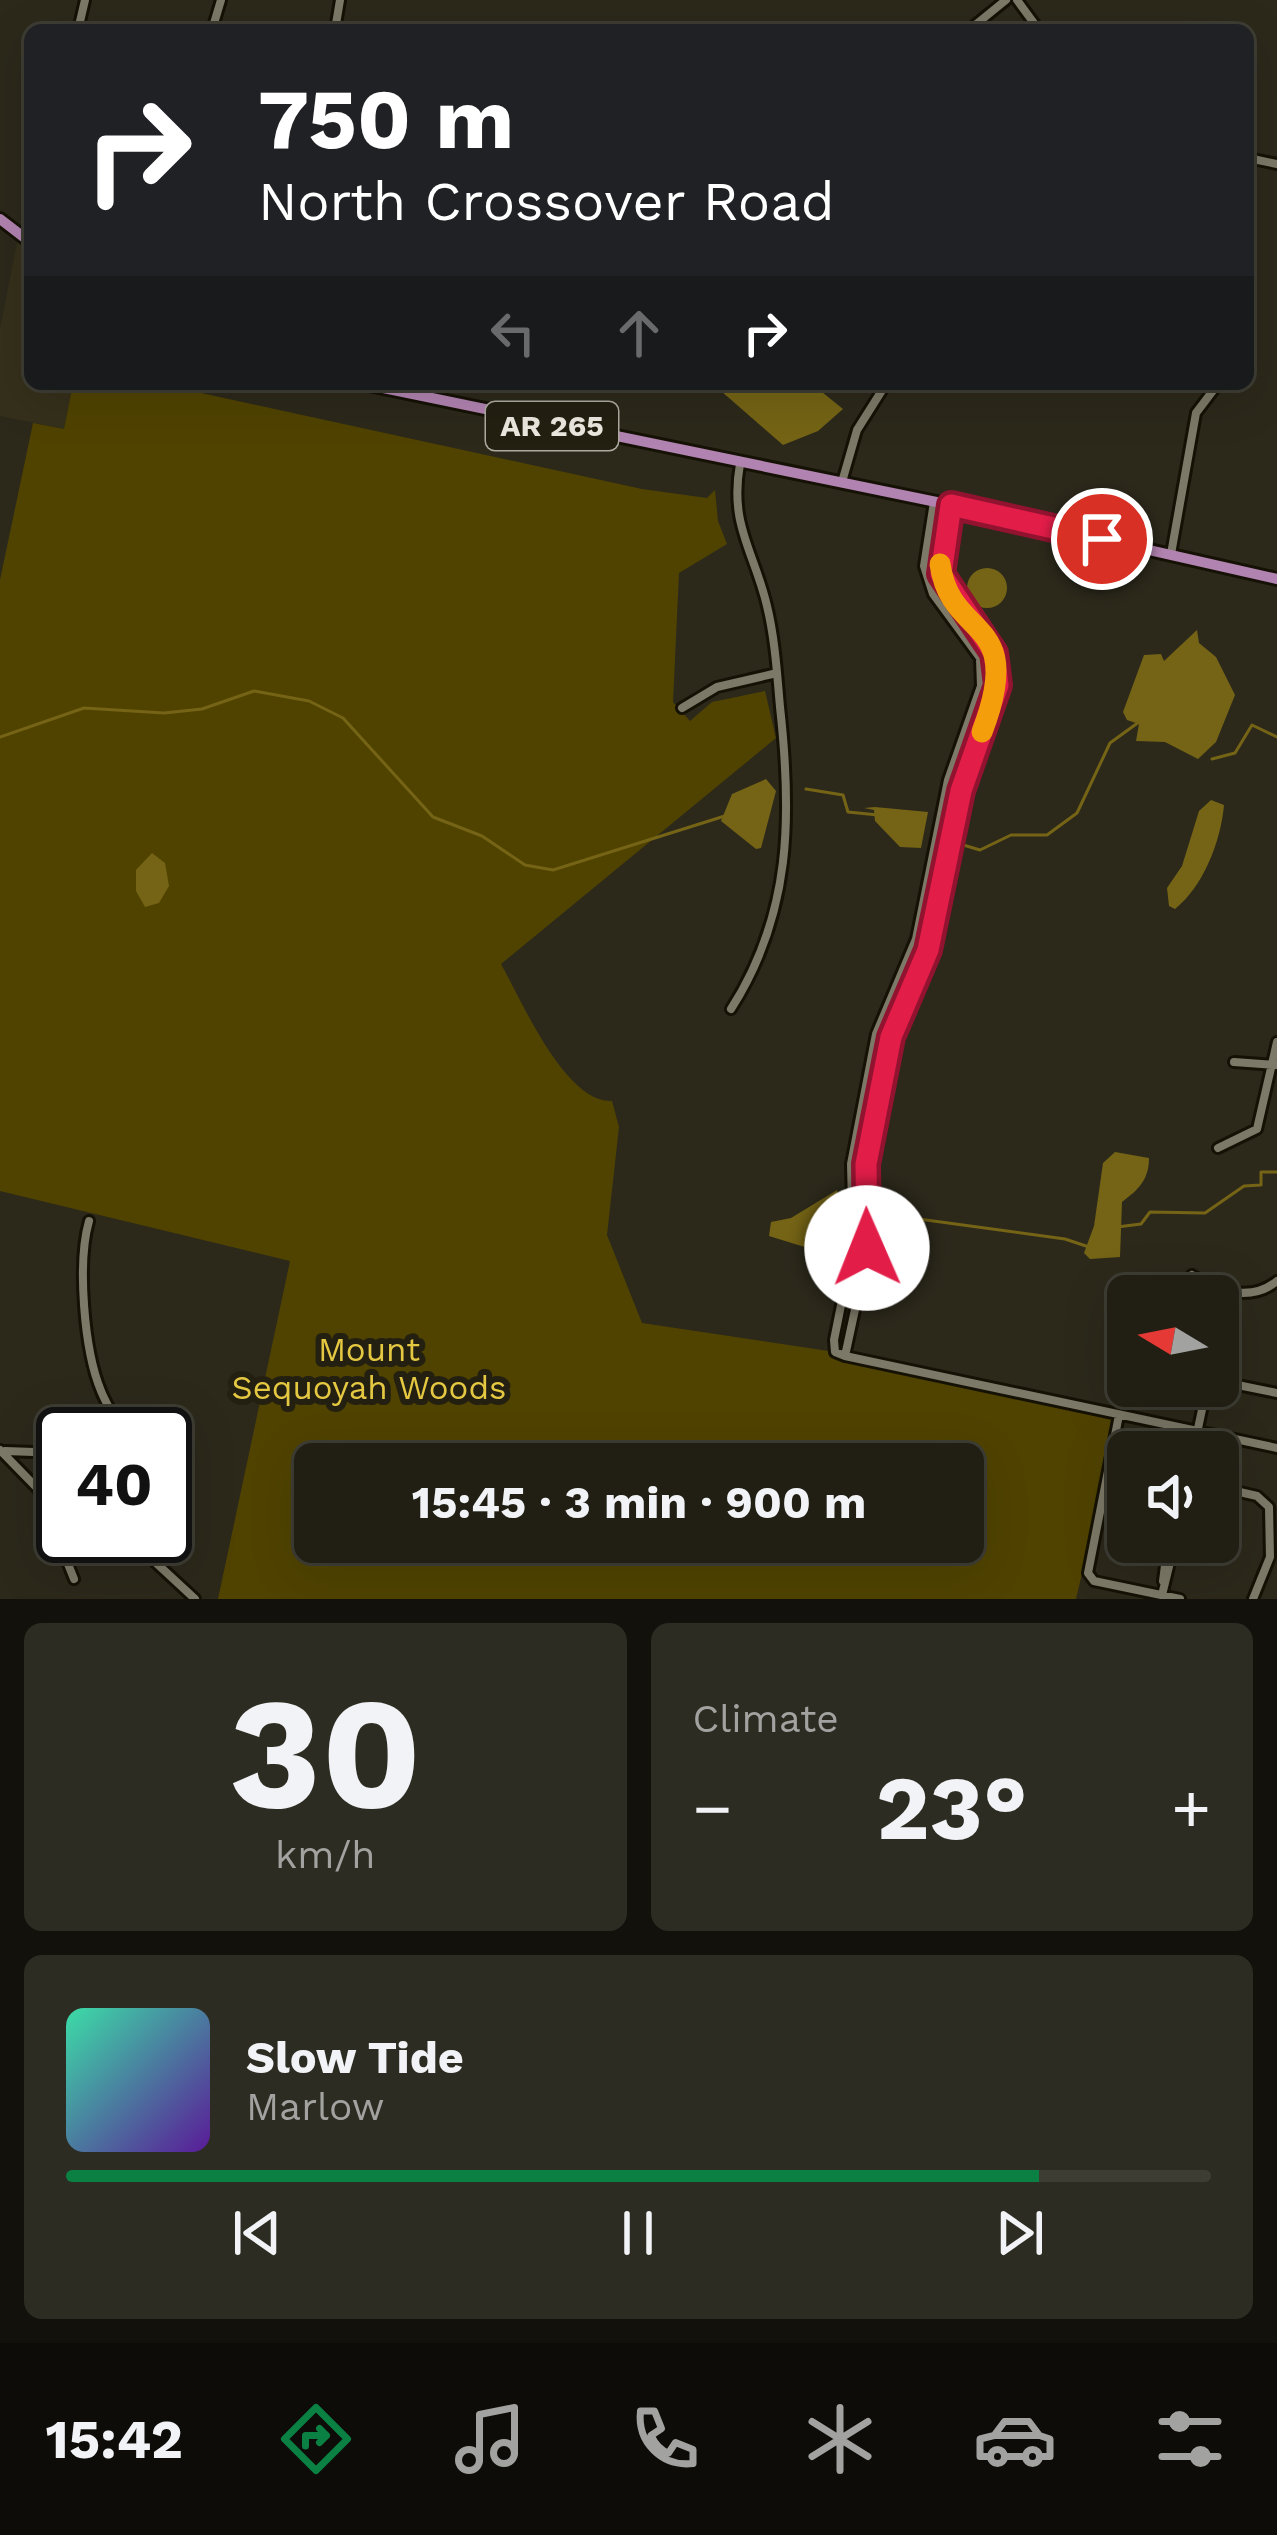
<!DOCTYPE html>
<meta charset="utf-8">
<style>
:root{--surface:#211f14;--page:#2d2c22;--text:#f1f3f6;--muted:#a2a2a0;--line:#3e3d34;--accent:#0b8043}
body{margin:0;font-family:"Work Sans",sans-serif;background:var(--page);color:var(--text);height:100vh;display:flex;flex-direction:column;font-size:45px;white-space:nowrap}
*{box-sizing:border-box;margin:0}
p{font-size:39px;color:var(--muted)}
.icon{flex:none;width:66px;height:66px;fill:none;stroke:currentColor;stroke-width:2;stroke-linecap:round;stroke-linejoin:round}
.map{position:relative;height:1599px;overflow:hidden}
.panel{display:flex;flex-direction:column;gap:24px;padding:24px;background:#12110b;flex:1}
.panel>*{flex:none}
.top-card{position:absolute;left:24px;top:24px;width:1230px;height:366px;border-radius:18px;box-shadow:0 12px 48px #0002,0 0 0 3px var(--line);background:#202124;color:#fff;overflow:hidden}
.needle{width:78px;rotate:280deg}
.fabs{position:absolute;left:1107px;top:1275px;display:grid;gap:24px}
.fabs a{display:grid;place-items:center;width:132px;height:132px;border-radius:18px;background:var(--surface);box-shadow:0 12px 48px #0002,0 0 0 3px var(--line);font-size:60px}
.speed{position:absolute;left:36px;top:1407px;display:flex;gap:24px;font-size:60px;font-weight:700;text-align:center}
.speed>*{display:grid;place-content:center;width:156px;height:156px;border-radius:50%;background:var(--surface);box-shadow:0 12px 48px #0002,0 0 0 3px var(--line);line-height:1}
.speed .limit{border:6px solid #111;border-radius:18px;background:#fff;color:#111}
.pin{position:absolute;display:grid;place-items:center;width:102px;height:102px;color:#fff;margin:-51px;border:6px solid #fff;border-radius:50%;box-shadow:0 3px 12px #0007}
.me{position:absolute;width:132px;margin:-66px;rotate:359deg;stroke-linejoin:round;filter:drop-shadow(0 0 9px #0008)}
.turn{display:flex;align-items:center;gap:42px;height:252px;padding:0 36px;font-size:54px}
.turn .icon{width:156px;height:156px;stroke-width:2.5}
.turn b{display:block;font-size:84px;line-height:102px}
.lanes{display:flex;align-items:center;height:114px;padding:0 36px;background:#0003;justify-content:center;gap:60px;direction:ltr}
.lanes .off{opacity:.35}
.big{font-size:90px;font-weight:700;line-height:1.1}
.panel .card{flex:1;display:flex;flex-direction:column;justify-content:center;gap:18px;min-width:0;padding:0 42px;border-radius:18px;background:var(--page)}
.panel .dial{align-items:center;gap:0}
.dial b{font-size:156px;line-height:1}
.song{display:flex;align-items:center;gap:36px}
.cover{width:144px;height:144px;border-radius:18px;background:linear-gradient(135deg,hsl(160 70% 55%),hsl(270 70% 35%))}
.played{height:12px;border-radius:6px;background:linear-gradient(90deg,var(--accent) 85%,var(--line) 85%)}
.keys{display:flex;justify-content:space-around;direction:ltr}
.heat{display:flex;justify-content:space-between;align-items:center;font-size:66px;direction:ltr}
.panel .tiles{flex:1;display:grid;gap:24px;grid-template-columns:1fr 1fr}
.card:last-child{grid-column:span 2}
.trip{position:absolute;left:294px;top:1443px;width:690px;height:120px;border-radius:18px;background:var(--surface);box-shadow:0 12px 48px #0002,0 0 0 3px var(--line);font-weight:700;line-height:120px;text-align:center}
.dock{display:flex;height:192px;justify-content:space-around;align-items:center;background:#0d0c08;color:var(--muted)}
.dock .icon{width:84px;height:84px}
.dock .active{color:var(--accent)}
.dock b{font-size:54px;color:var(--text)}
.map>svg:first-child{display:block}
</style>
<div class="map">
<svg width="1277" height="1599" viewBox="0 0 1277 1599">
<rect width="100%" height="100%" fill="#2c291b"/>
<path fill="#35301b" d="M19,233L30,242V384H73L64,429L0,416V329Z"/>
<path fill="#504300" fill-rule="evenodd" d="M73,384H160L642,489L707,498L715,490L718,521L727,544L679,573L673,702L690,721L712,702L765,691L776,738L501,964C522,1001 565,1103 612,1101L619,1127L607,1235L642,1323L835,1352L1119,1415L1076,1599H218L290,1261L0,1191V580L33,423L64,429ZM315,1464H963V1542H315Z"/>
<path fill="#756415" d="M713,384H812L843,409L818,431L783,445Z
M967 588a20 20 0 1 1 40 0a20 20 0 1 1-40 0Z
M1197,630L1199,643L1216,657L1235,695L1216,742L1198,759L1165,742L1136,741L1139,724L1127,720L1123,712L1144,655L1161,654L1164,661Z
M766,779L776,791L761,848L756,849L721,821L732,794Z
M1211,800L1224,805C1221,841 1203,887 1175,909L1169,906L1167,888L1182,866L1199,811Z
M875,807L928,812L921,848L900,847L875,821L874,810L864,808Z
M152,853L165,863L169,886L159,903L145,907L136,891V870Z
M1115,1152L1149,1158C1149,1180 1138,1190 1122,1202L1120,1257L1090,1259L1084,1253L1094,1226L1103,1163Z
M837,1190L843,1217L836,1248L824,1253L769,1236L771,1222L791,1218Z"/>
<g fill="none" stroke-linecap="round" stroke-linejoin="round">
<path stroke="#756415" stroke-width="3" d="M0,737L84,708L164,713L202,709L254,691L309,701L343,718L433,817L482,836L525,865L553,870L728,815
M1212,759L1235,753L1252,725L1277,737
M806,789L843,795L848,812L878,815
M960,844L980,850L1011,835H1047L1077,813L1110,743L1139,722
M882,1214L1065,1239L1092,1248
M1117,1227L1141,1224L1150,1212L1205,1213L1244,1186L1261,1185V1172H1277"/>
<defs>
<path id="minor" d="M1017,0L1039,30
M78,30L85,0
M212,30L221,0
M335,30L340,0
M969,30L1006,0
M1248,158L1277,164
M1248,345V359
M842,482L857,430L886,384
M1171,554L1196,413L1218,384
M682,708L717,687L777,673
M731,1009C792,914 792,815 780,707C777,673 775,639 767,606C754,551 729,525 740,464
M1234,1062L1276,1065
M1218,1148L1257,1129L1277,1042
M89,1221C77,1263 84,1350 101,1391C107,1406 116,1418 121,1434
M1192,1275C1217,1292 1252,1302 1277,1281
M845,1356L835,1352L834,1340L853,1246L851,1164L876,1034L916,939L948,780L981,686L980,658L933,594L924,566L934,502
M845,1356L867,1254L866,1164L891,1037L928,950L961,791L998,685L995,653L983,631L941,574L951,505
M845,1356L1277,1448
M1218,1381L1277,1393
M1119,1415L1088,1573L1094,1581L1180,1599
M0,1450L38,1489L74,1579
M5,1451L63,1453
M1193,1452L1207,1386
M1218,1487L1257,1496L1269,1507L1270,1557L1253,1599
M127,1536L195,1599
M1163,1581L1168,1542
M1162,1595L1175,1542"/>
<path id="major" d="M0,219L30,242
M364,384L951,505L1277,579"/>
</defs>
<use href="#minor" stroke="#151105" stroke-width="14"/>
<use href="#major" stroke="#151105" stroke-width="16"/>
<use href="#minor" stroke="#7d7968" stroke-width="8"/>
<use href="#major" stroke="#b183b0" stroke-width="10"/>
</g>
<g fill="none" stroke-linecap="round" stroke-linejoin="round">
<defs>
<path id="route" d="M867,1248L866,1164L891,1037L928,950L961,791L998,685L994,653L941,574L951,505L1102,539"/>
</defs>
<use href="#route" stroke="#92132f" stroke-width="30"/>
<use href="#route" stroke="#e11d48" stroke-width="21"/>
<path stroke="#f59e0b" stroke-width="21" d="M940,564C951,642 1027,614 982,732"/>
</g>
<g text-anchor="middle" stroke-width="12" stroke-linejoin="round" paint-order="stroke">
<rect fill="#231f11" stroke="#aeaca1" stroke-width="3" x="486" y="402" width="132" height="48" rx="9"/>
<g font-size="30" font-weight="bold" fill="#eae8df">
<text x="552" y="436">AR 265</text>
</g>
<g font-size="33" fill="#e5c842" stroke="#231f11">
<text x="369" y="1361">Mount<tspan x="369" dy="38">Sequoyah Woods</tspan></text>
</g>
</g>
</svg>
<div class="fabs">
<a><svg class="needle" viewBox="-14 -14 28 28"><path d="M0-13l5 13h-10z" fill="#e53935"/><path d="M0 13l5-13h-10z" fill="#a2a2a0"/></svg></a>
<a><svg class="icon" aria-label="sound" viewBox="0 0 24 24"><path d="M4 9h4l5-4v14l-5-4H4zM17 9q2 3 0 6"/></svg></a>
</div>
<div class="speed"><div class="limit">40</div></div>
<div class="pin" style="left:1102px;top:539px;background:#d93025"><svg class="icon" aria-label="arrive" viewBox="0 0 24 24"><path d="M6 21V4h12l-3 4 3 4H6"/></svg></div>
<svg class="me" style="left:867px;top:1248px" viewBox="-20 -20 40 40"><circle r="19" fill="#fff"/><path d="M0-13L10 11 0 6-10 11z" fill="#e11d48"/></svg>
<div class="trip">15:45 · 3 min · 900 m</div>
<div class="top-card">
<div class="turn"><svg class="icon" aria-label="right" viewBox="0 0 24 24"><path d="M7 20v-9h11M14 6l5 5-5 5"/></svg><div><b>750 m</b>North Crossover Road</div></div>
<div class="lanes"><svg class="icon off" aria-label="left" viewBox="0 0 24 24"><path d="M17 20v-9H6M10 6l-5 5 5 5"/></svg><svg class="icon off" aria-label="ahead" viewBox="0 0 24 24"><path d="M12 20V5M6 11l6-6 6 6"/></svg><svg class="icon" aria-label="right" viewBox="0 0 24 24"><path d="M7 20v-9h11M14 6l5 5-5 5"/></svg></div>
</div>
</div>
<section class="panel">
<div class="tiles">
<div class="card dial"><b>30</b><p>km/h</p></div>
<div class="card"><p>Climate</p>
<div class="heat"><a>−</a><b class="big">23°</b><a>+</a></div>
</div>
<div class="card">
<div class="song"><i class="cover"></i><div><b>Slow Tide</b><p>Marlow</p></div></div>
<div class="played"></div>
<div class="keys"><svg class="icon" aria-label="previous" viewBox="0 0 24 24"><path d="M18 5L8 12l10 7zM5 5v14"/></svg><svg class="icon" aria-label="pause" viewBox="0 0 24 24"><path d="M8 5v14M16 5v14"/></svg><svg class="icon" aria-label="next" viewBox="0 0 24 24"><path d="M6 5l10 7-10 7zM19 5v14"/></svg></div>
</div>
</div>
</section>
<nav class="dock">
<b>15:42</b>
<svg class="icon active" aria-label="directions" viewBox="0 0 24 24"><path d="M12 3l9 9-9 9-9-9zM9 14v-3h6M13 9l2 2-2 2"/></svg>
<svg class="icon" aria-label="music" viewBox="0 0 24 24"><path d="M9 18V5l10-2v13"/><circle cx="6" cy="18" r="3"/><circle cx="16" cy="16" r="3"/></svg>
<svg class="icon" aria-label="phone" viewBox="0 0 24 24"><path d="M5 4h4l2 5-3 2q2 4 5 5l2-3 5 2v4C11 20 4 13 5 4z"/></svg>
<svg class="icon" aria-label="climate" viewBox="0 0 24 24"><path d="M12 3v18M4 7l16 10M4 17L20 7"/></svg>
<svg class="icon" aria-label="car" viewBox="0 0 24 24"><path d="M5 17H2v-5l4-1 3-4h7l3 4 3 1v5h-3M9 17h6M6 11h13"/><circle cx="7" cy="17" r="2"/><circle cx="17" cy="17" r="2"/></svg>
<svg class="icon" aria-label="filters" viewBox="0 0 24 24"><path d="M4 7h16M4 17h16"/><circle cx="9" cy="7" r="2"/><circle cx="15" cy="17" r="2"/></svg>
</nav>
